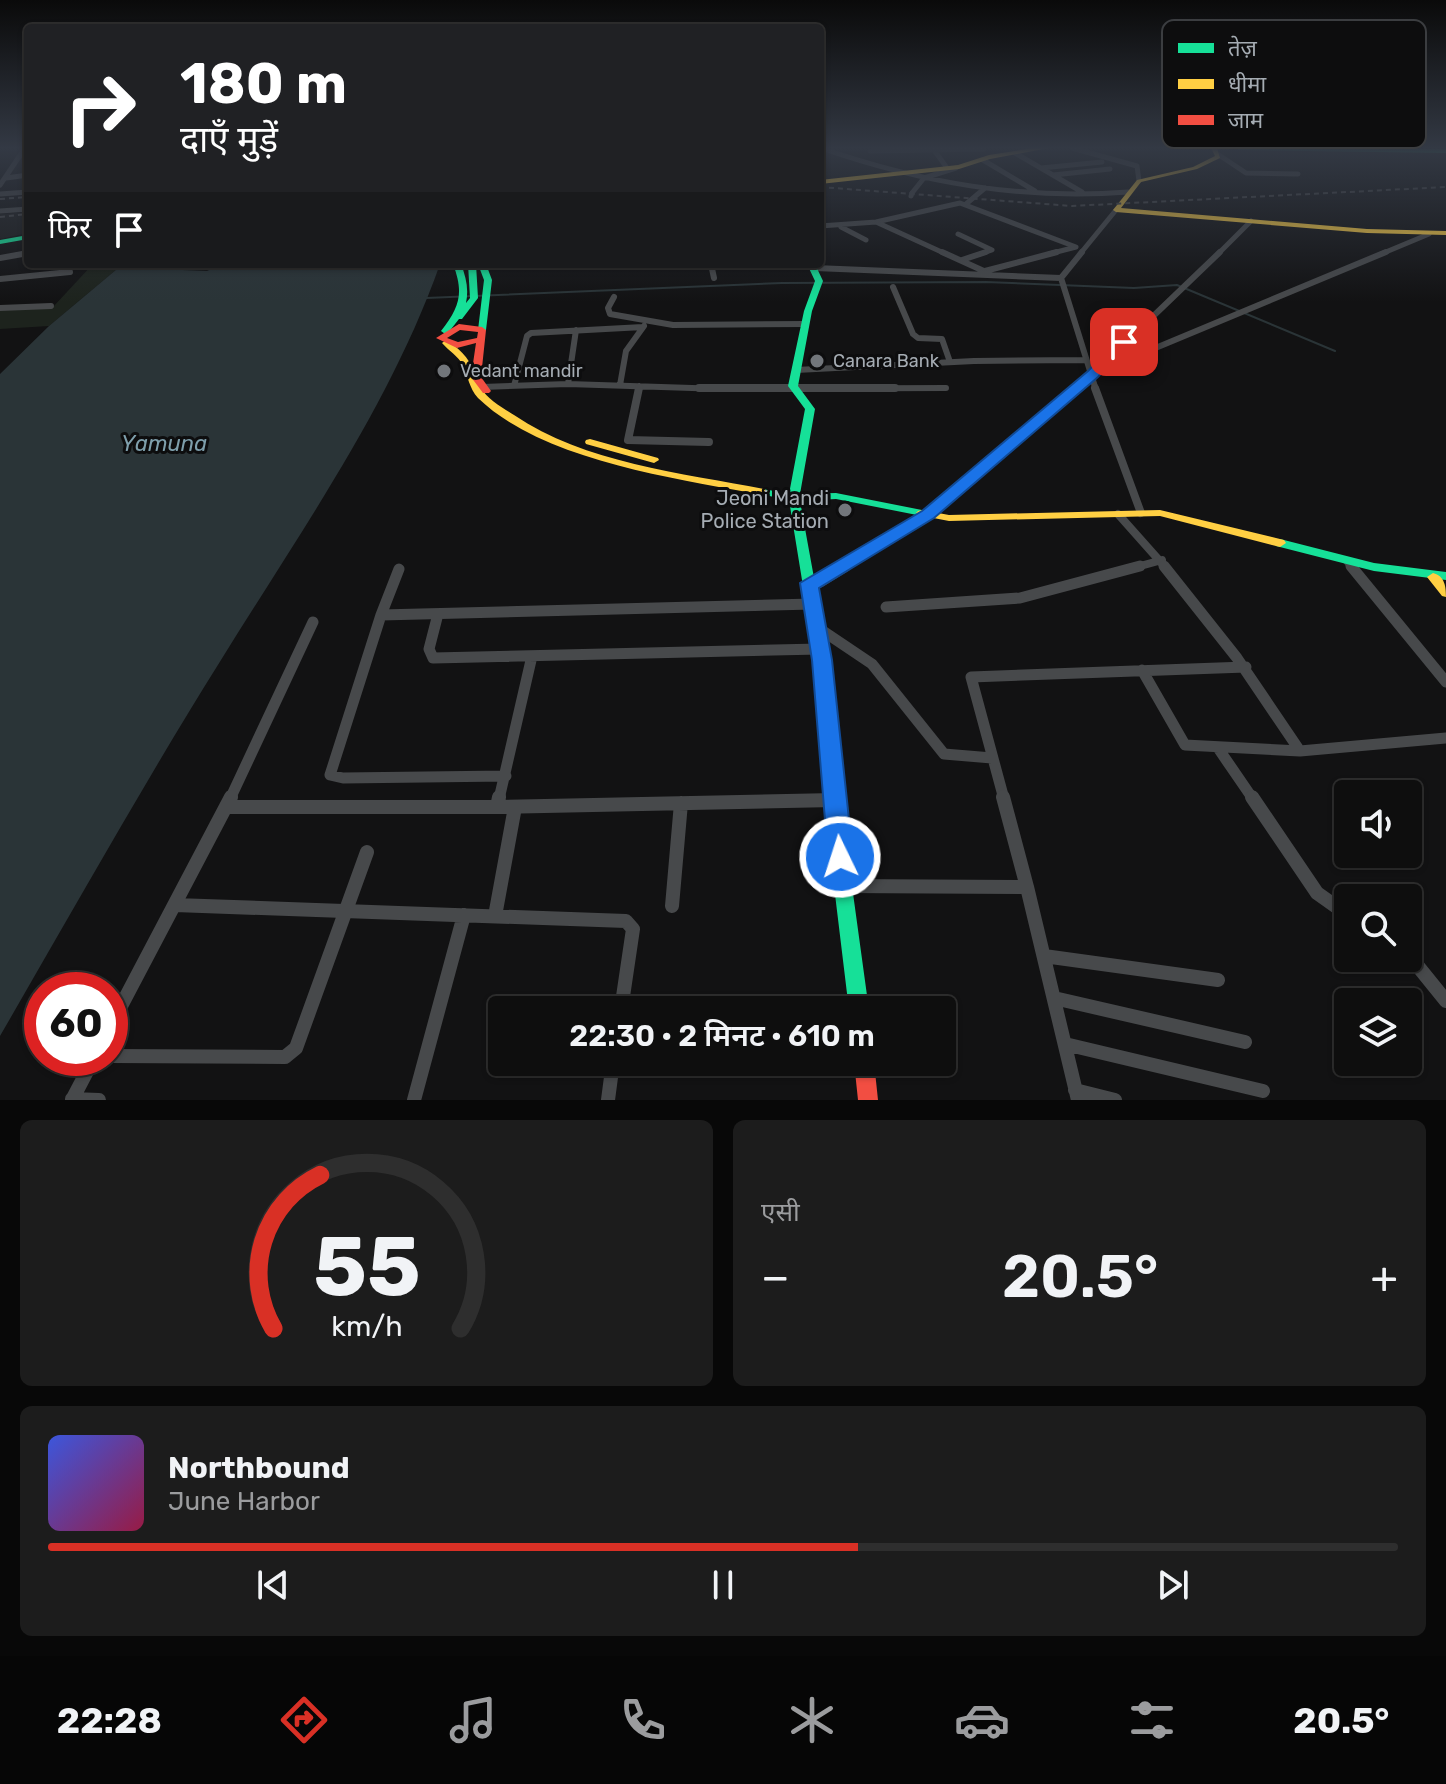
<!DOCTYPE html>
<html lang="hi">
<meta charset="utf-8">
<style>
:root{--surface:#0e0e0e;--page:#1c1c1c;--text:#f1f3f6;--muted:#9b9c9e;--line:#2e2e2e;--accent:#d93025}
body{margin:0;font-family:Rubik,"Noto Sans Devanagari",sans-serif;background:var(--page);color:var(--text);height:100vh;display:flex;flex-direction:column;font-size:30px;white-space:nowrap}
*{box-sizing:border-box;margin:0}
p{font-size:26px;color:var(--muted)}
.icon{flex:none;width:44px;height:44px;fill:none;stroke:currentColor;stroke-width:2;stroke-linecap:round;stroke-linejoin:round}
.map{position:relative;height:1100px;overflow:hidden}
.panel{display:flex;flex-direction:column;gap:20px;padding:20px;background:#080808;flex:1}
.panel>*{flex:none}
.top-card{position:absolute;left:24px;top:24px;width:800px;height:244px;border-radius:8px;box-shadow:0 2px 6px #0004,0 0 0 2px var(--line);background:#202124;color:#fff;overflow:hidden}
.tools{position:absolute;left:1334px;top:780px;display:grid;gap:16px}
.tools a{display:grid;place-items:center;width:88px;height:88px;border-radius:8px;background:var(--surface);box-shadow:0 2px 6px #0004,0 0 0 2px var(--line);font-size:40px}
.speed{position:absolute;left:24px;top:972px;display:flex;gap:16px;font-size:40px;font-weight:700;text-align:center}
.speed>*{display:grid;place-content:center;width:104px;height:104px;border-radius:50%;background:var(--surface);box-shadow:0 2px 6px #0004,0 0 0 2px var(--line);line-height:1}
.speed .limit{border:12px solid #d22;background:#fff;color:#111}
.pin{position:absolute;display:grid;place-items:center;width:68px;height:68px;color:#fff;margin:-34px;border-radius:16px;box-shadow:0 4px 12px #0006}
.me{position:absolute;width:88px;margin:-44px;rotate:356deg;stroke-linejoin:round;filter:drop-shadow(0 0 6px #0008)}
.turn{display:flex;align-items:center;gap:28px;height:168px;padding:0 24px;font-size:36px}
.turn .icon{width:104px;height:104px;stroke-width:2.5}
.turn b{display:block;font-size:56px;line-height:68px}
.then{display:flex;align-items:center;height:76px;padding:0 24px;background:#0003;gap:16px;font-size:30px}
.big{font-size:60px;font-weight:600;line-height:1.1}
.panel .widget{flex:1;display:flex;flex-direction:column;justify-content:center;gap:12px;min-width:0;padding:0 28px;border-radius:12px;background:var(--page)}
.panel .dial{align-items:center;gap:0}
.dial svg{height:208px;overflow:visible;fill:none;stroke:var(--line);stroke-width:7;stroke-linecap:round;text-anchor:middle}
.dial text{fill:var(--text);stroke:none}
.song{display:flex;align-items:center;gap:24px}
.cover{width:96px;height:96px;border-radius:12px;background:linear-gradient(135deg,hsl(230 70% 55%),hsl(340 70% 35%))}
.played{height:8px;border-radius:4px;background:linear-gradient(90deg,var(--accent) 60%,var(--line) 60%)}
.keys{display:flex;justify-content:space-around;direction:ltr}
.heat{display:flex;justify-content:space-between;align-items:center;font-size:44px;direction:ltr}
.panel .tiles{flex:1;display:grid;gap:20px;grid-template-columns:1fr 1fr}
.widget:last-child{grid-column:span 2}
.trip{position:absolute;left:488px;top:996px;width:468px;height:80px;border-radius:8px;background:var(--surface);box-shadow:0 2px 6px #0004,0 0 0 2px var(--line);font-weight:600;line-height:80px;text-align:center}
.dock{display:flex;height:128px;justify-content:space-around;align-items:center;background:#060606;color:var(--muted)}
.dock .icon{width:56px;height:56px}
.dock .active{color:var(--accent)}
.dock b{font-size:36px;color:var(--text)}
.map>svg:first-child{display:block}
</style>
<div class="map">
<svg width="1446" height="1100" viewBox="0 0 1446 1100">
<rect width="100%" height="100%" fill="#121213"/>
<path fill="#1c1d1e" d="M28,212V233L0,239V214Z"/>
<path fill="#1d231d" d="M93,264H123L49,326L0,329V310L53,307Z"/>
<path fill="#2a3437" d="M123,264H184L182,270L207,271L222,264H440C390,406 300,532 221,660C144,783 73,910 0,1036V374L49,326Z"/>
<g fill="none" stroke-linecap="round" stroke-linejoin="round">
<path stroke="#2a3437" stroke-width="2" d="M426,298L782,283L986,282L1134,288L1177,285L1335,351"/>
<path stroke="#47494b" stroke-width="5" d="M821,148C922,183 1021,200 1128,192
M1072,148L1137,166L1139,181
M934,150L947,168
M870,151L984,149
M1015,153L1082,192
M1219,155L1246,173L1298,174
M983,160L1035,191
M1041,168L1102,162
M1053,175L1110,169
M6,178L28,175
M0,185L25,148
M912,193L924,178L956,168
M0,194L28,192
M966,204L985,188
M0,211L28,209
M876,222L946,254
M820,226L876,222L960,203L1076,247L1049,254
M841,227L866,240
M958,234L992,250L980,254
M22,254L28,253
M1080,254L1116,210
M1218,254L1251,221
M1381,254L1429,234"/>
<path stroke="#47494b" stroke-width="6" d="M942,252L986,272
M1082,252L1061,278L1096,390
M0,258L28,253
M962,260L986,252
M711,264L714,278
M815,268L1061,278
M985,271L1057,252
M0,279L70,272
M893,287L913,334L918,338L942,339L950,362
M614,297L608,308L610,314L673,325L805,324
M0,308L51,306
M796,370L974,361L1085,360
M1095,372L1220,252
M568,384L576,330
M620,385L626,351L644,326
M514,386L527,336L531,333L643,327
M482,387L568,384L723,389L946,388
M638,390L639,386
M1074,390L1093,374L1386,252"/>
<path stroke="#47494b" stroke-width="8" d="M639,388L628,440L709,442
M699,388H895
M1095,388L1141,513
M1118,514L1166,568
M1347,561L1353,568
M843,568L928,514L1076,388
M1133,568L1162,560"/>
<path stroke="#47494b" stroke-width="11" d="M1164,566L1237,658L1300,751L1446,738
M1351,566L1446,682
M399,569L381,615L813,604
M809,583L820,582L846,566
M886,607L1020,598L1140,566
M438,614L429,649L433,658L820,649
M381,615L330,775L343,778L506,776
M817,627L872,664L944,754L992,758
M1142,670L1185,745L1300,751
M1218,748L1253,799
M230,799L313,622
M499,799L532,656
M1004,799L971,677L1246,667"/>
<path stroke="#47494b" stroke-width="14" d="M1003,797L1027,887
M1252,797L1317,893L1348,915
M226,807H497L835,800
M497,807L499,797
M843,886L1027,887L1078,1100
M175,905L626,921L633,929L621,1010
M672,906L681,803
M495,916L515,807
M1408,954L1446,1001
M1044,956L1218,980
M1054,998L1245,1042
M110,1027L231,797
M1065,1044L1263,1091
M110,1056L285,1057L296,1048L367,852
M1075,1090L1115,1100
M72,1099L99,1100
M72,1100L94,1058
M414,1100L464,915
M608,1100L613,1062"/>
<path fill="#16e098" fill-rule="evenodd" d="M1236,148L1446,149V153L1238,150Z
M28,235V239L0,244V240Z
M453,264H461C466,277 469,289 466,303L470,298L468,264H476L478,298L462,319H459L448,333L445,334L441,331C460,307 464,293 453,264Z
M478,264H486L492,280L486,330L482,333L478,330L484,280Z
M807,264H815L823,281L812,311L798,386L815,409L800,494L836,493L922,510L928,513L922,516L836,499L800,501L829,660L852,886L869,1010H849L834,886L815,660L789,500L760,494L758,492L764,489L789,494L805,409L788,386L804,311L815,281Z
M1280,539L1374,563L1446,572V580L1374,571L1276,546L1274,543L1276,540Z"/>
<path fill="#ffcf43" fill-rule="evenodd" d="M1033,148H1049L990,159L959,169L820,184V180L958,165L989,155Z
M1211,148H1217L1220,158L1197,169L1141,182L1121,208L1367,229L1446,231V235L1367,233L1116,212L1113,210L1137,180L1193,167L1215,156Z
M446,340C458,347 469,358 474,371C476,377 477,383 481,388C487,399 503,408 514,415C584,463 682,473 764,489L770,492L764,495C678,479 543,461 478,398C469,388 468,376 463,365C458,356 448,350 442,343Z
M590,439L658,458L659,460L654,463L586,444L585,442L586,440Z
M922,510L949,515L1160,510L1284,540L1286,543L1280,547L1160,516L949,521L918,515L916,513L918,511Z
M1433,573C1445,576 1446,587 1446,597L1442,596L1427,577Z"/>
<path fill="#f24e42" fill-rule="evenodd" d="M459,324L482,327L486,330L481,377L491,391L489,393H483L471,377L476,343L457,348L436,338ZM460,330L478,332L477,338L458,342L447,338Z
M854,1062H874L878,1100H858Z"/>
<path stroke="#48494b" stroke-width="2" stroke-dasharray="5 4" stroke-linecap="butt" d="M820,187L1072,206L1446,187
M0,199L28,197
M0,217L28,214"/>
<path stroke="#47494b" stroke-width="5" d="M911,196L912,193"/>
</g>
<linearGradient id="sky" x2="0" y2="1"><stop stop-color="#0a0a0a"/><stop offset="0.49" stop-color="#333944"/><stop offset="1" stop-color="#333944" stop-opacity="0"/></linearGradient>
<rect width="1446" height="302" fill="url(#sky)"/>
<path fill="#1a73e8" stroke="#114b97" stroke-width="2" d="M1119,339L1130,342L1098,377L934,518L819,588L832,660L853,857L849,865L840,869L831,865L828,857L812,660L800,583L922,511L1088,371Z"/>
<g fill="#72767b" stroke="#0d0d0e" stroke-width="3">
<circle cx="817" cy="361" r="8"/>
<circle cx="444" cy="371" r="8"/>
<circle cx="845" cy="510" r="8"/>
</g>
<g text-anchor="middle" stroke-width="6" stroke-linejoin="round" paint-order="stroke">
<g font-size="18" fill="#a5acb3" stroke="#0d0d0e" text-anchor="start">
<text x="833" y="367">Canara Bank</text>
<text x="460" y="377">Vedant mandir</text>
</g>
<g font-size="20" fill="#a5acb3" stroke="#0d0d0e" text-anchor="end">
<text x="829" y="505">Jeoni Mandi<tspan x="829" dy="23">Police Station</tspan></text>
</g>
<g font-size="22" font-style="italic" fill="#7e9fac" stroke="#0d0d0e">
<text x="164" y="451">Yamuna</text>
</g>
</g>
<rect x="1162" y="20" width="264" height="128" rx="12" fill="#0d0d0e" stroke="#3b3d40" stroke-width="2"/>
<rect x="1178" y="43" width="36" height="10" fill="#16e098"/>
<rect x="1178" y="79" width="36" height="10" fill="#ffcf43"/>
<rect x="1178" y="115" width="36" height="10" fill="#f24e42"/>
<g font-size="22" fill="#a5acb3">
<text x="1228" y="56">तेज़</text>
<text x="1228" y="92">धीमा</text>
<text x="1228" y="128">जाम</text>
</g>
</svg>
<div class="tools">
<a><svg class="icon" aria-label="sound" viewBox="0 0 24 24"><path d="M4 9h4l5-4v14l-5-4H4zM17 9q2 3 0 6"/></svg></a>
<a><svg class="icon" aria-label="search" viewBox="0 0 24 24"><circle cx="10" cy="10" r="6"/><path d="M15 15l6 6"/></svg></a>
<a><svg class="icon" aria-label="layers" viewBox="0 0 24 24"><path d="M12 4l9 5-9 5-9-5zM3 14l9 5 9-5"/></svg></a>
</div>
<div class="speed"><div class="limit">60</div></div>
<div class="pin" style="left:1124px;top:342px;background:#d93025"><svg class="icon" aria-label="arrive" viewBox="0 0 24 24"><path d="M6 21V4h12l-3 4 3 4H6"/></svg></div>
<svg class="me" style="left:840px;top:857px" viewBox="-20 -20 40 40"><circle r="17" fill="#1a73e8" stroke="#fff" stroke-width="3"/><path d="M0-11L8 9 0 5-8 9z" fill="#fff"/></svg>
<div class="trip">22:30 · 2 मिनट · 610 m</div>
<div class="top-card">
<div class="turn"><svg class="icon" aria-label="right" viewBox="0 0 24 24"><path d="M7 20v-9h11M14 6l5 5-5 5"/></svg><div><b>180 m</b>दाएँ मुड़ें</div></div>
<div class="then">फिर<svg class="icon" aria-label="arrive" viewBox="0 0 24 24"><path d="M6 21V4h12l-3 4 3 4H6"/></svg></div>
</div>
</div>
<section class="panel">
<div class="tiles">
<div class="widget dial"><svg viewBox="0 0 100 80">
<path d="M14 69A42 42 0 1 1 86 69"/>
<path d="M14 69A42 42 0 0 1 32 10" stroke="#d93025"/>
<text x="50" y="56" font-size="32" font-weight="700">55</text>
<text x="50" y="72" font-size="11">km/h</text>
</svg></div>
<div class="widget"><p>एसी</p>
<div class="heat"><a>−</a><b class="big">20.5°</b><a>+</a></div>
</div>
<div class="widget">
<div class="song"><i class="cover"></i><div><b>Northbound</b><p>June Harbor</p></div></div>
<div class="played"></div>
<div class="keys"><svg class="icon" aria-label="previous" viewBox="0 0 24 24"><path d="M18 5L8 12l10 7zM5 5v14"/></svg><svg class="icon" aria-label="pause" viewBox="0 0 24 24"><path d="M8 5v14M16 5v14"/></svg><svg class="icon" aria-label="next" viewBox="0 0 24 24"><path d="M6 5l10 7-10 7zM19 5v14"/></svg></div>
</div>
</div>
</section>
<nav class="dock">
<b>22:28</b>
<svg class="icon active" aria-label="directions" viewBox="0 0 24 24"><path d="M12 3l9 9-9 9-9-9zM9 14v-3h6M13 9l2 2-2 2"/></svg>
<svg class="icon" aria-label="music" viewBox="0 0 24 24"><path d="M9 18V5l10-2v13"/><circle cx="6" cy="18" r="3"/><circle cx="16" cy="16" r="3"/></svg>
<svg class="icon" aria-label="phone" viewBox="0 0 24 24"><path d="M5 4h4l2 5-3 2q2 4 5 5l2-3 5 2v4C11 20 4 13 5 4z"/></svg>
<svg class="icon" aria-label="climate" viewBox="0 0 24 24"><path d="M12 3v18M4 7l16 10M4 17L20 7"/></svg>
<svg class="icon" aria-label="car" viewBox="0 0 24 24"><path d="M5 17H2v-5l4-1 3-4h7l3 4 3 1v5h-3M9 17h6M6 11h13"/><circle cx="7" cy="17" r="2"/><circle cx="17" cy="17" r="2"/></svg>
<svg class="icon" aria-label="filters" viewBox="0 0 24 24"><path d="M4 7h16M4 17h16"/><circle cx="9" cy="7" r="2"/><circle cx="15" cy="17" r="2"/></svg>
<b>20.5°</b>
</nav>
